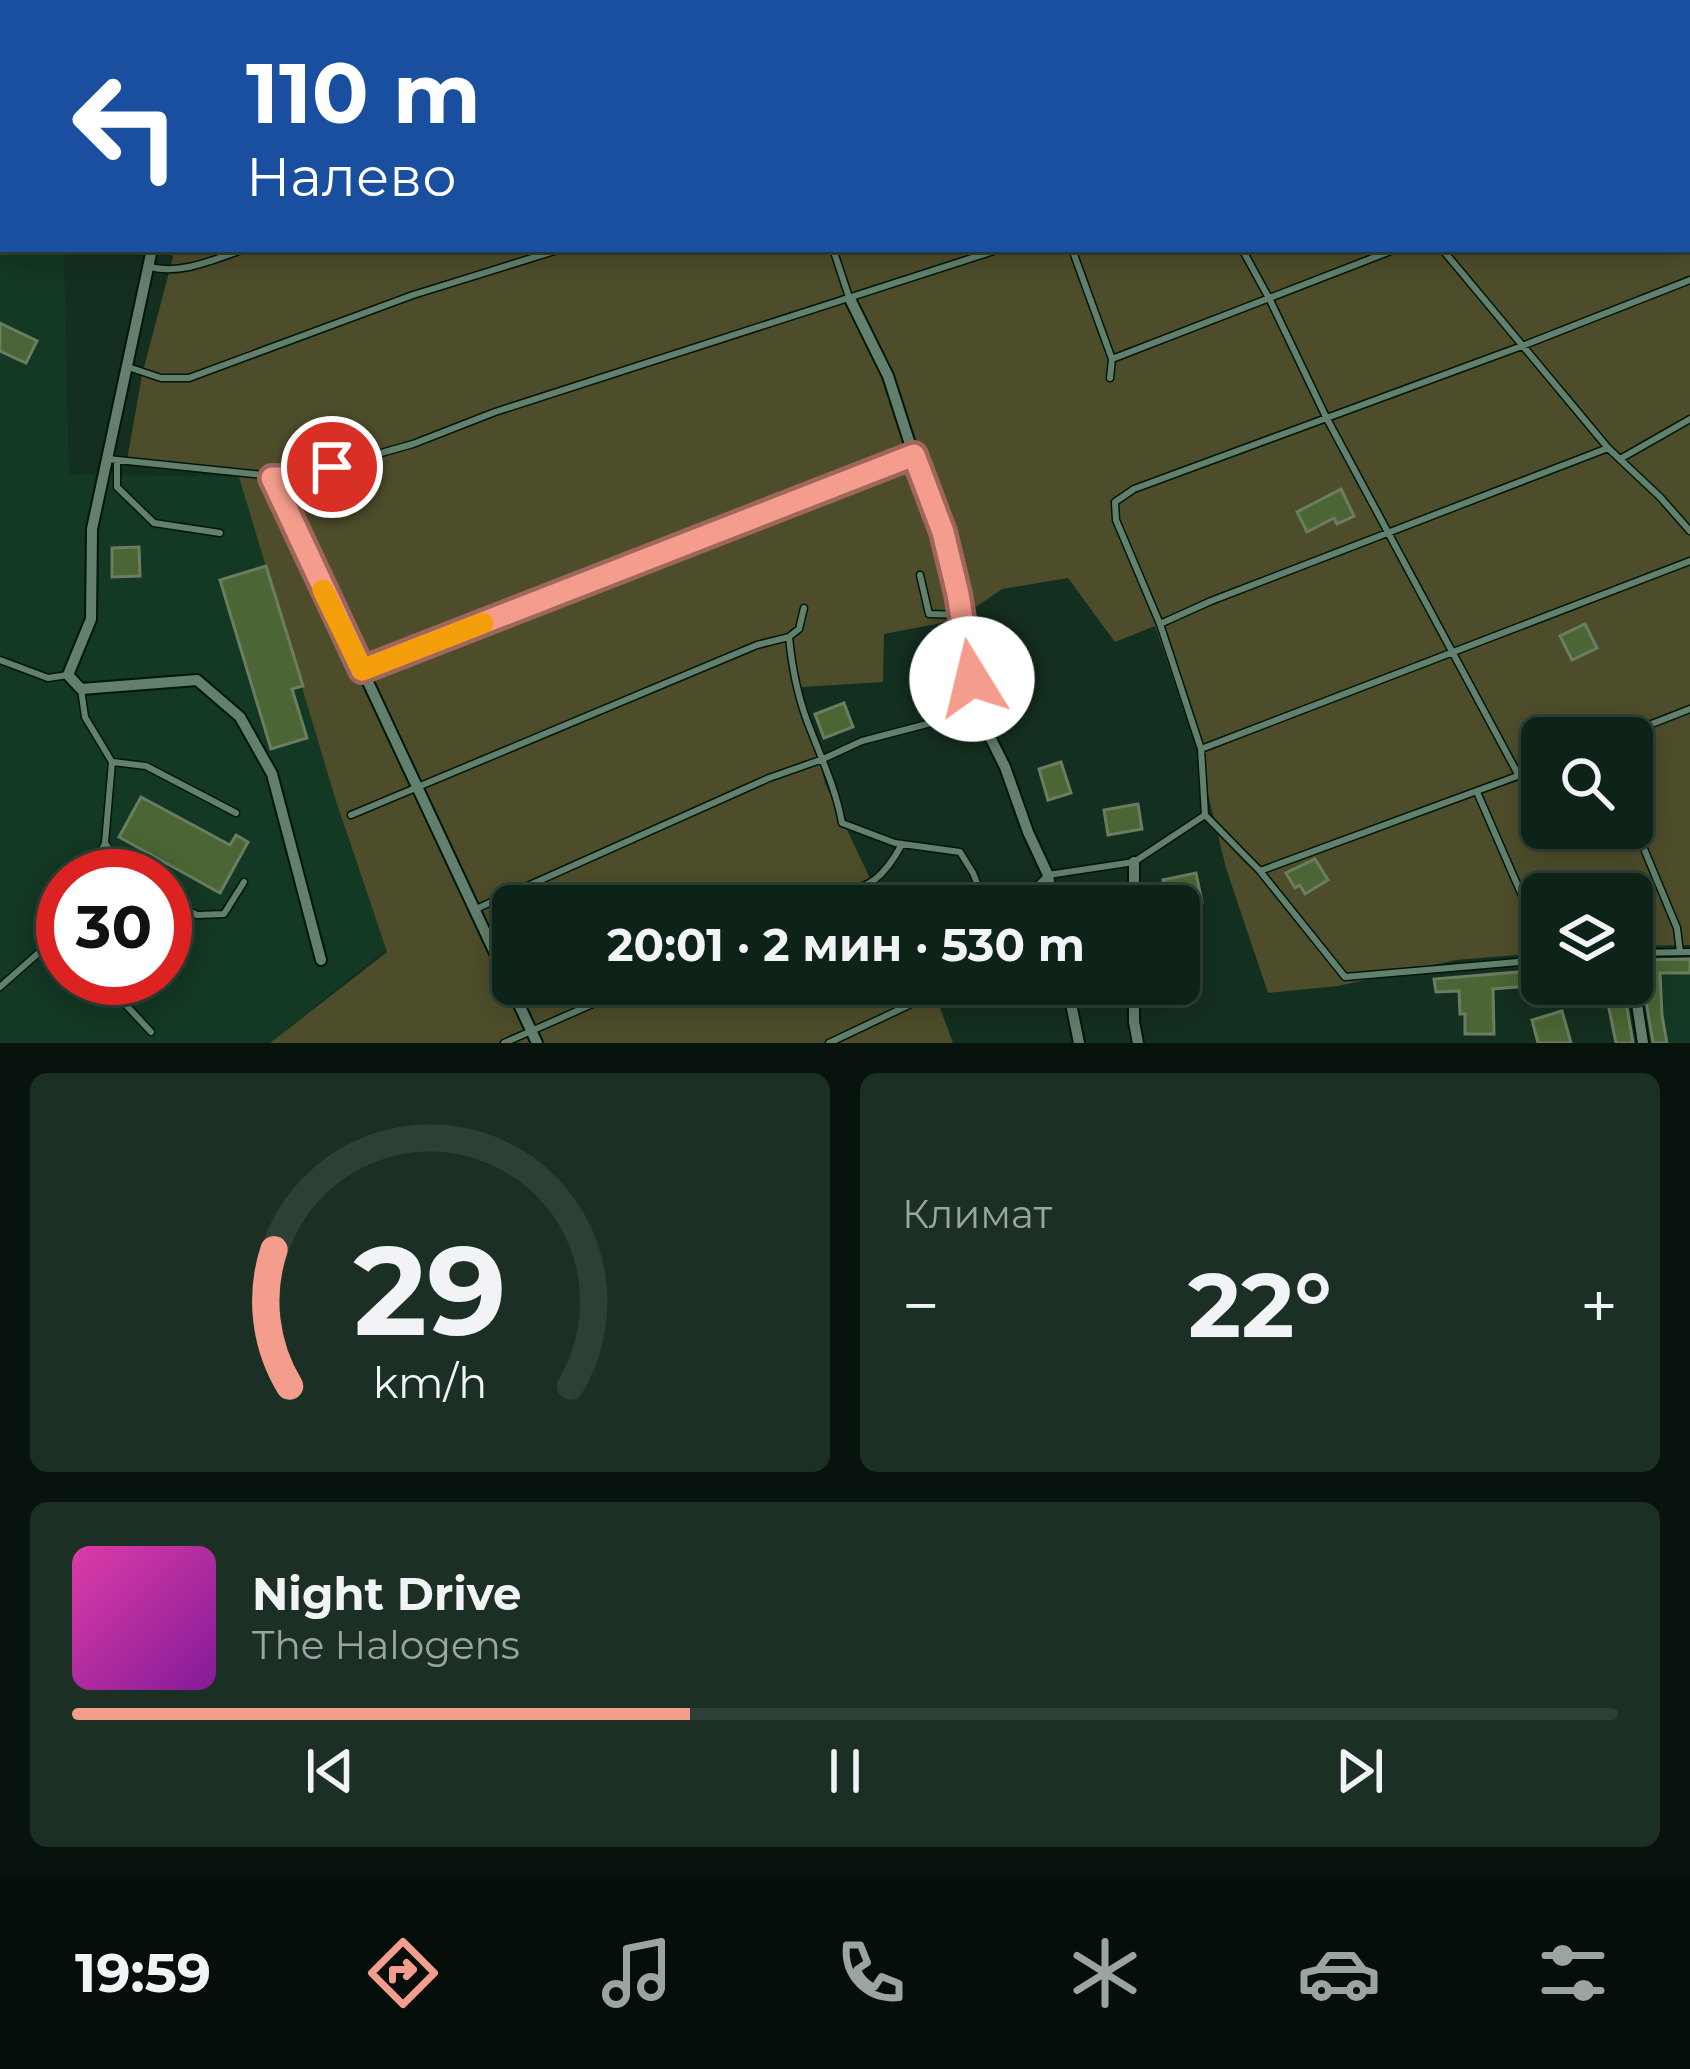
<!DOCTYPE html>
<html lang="ru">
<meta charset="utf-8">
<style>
:root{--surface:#0e2317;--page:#1c2f24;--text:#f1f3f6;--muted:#9ba4a1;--line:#2e4036;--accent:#f59d8d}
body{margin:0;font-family:Montserrat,sans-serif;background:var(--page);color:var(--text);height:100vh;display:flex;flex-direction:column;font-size:45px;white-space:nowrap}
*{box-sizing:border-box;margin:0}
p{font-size:39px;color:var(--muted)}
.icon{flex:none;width:66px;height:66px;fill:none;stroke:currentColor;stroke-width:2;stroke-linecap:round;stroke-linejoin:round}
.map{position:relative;height:1043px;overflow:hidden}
.details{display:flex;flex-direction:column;gap:30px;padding:30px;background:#08130d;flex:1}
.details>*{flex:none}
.hud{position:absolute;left:0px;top:0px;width:1692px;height:252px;box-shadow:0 6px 30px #0003,0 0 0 3px var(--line);background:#1a4fa0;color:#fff;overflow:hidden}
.tools{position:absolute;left:1521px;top:717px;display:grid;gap:24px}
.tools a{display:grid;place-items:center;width:132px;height:132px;border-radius:18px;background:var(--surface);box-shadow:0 6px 30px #0003,0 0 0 3px var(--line);font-size:60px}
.speed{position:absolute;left:36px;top:849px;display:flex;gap:24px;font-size:60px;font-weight:700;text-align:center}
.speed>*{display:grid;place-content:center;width:156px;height:156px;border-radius:50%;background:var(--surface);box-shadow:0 6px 30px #0003,0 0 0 3px var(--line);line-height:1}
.speed .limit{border:18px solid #d22;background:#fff;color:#111}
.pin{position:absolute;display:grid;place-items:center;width:102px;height:102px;color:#fff;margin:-51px;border:6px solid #fff;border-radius:50%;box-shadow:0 3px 12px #0007}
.me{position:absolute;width:132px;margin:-66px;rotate:351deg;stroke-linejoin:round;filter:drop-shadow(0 0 9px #0008)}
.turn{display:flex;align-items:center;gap:42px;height:252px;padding:0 48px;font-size:54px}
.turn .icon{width:156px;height:156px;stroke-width:2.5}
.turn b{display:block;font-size:84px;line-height:102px}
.big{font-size:90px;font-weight:700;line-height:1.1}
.details .card{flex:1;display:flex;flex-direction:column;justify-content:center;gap:18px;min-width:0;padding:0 42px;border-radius:18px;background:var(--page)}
.details .dial{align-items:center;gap:0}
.dial svg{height:312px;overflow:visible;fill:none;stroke:var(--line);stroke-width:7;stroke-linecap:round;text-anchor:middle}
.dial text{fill:var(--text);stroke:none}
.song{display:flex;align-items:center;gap:36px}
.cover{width:144px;height:144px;border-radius:18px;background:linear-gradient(135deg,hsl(320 70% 55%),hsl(290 70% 35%))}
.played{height:12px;border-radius:6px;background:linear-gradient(90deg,var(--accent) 40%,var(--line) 40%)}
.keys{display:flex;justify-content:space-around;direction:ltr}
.heat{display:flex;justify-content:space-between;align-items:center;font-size:66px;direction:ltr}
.details .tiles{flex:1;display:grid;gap:30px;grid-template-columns:1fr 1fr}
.card:last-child{grid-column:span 2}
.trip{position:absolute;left:492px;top:885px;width:708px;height:120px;border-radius:18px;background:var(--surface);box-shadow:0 6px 30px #0003,0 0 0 3px var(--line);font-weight:700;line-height:120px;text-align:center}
.tab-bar{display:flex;height:192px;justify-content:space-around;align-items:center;background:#060e09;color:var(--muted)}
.tab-bar .icon{width:84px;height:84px}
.tab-bar .on{color:var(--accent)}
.tab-bar b{font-size:54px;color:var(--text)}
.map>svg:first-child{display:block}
</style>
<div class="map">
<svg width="1690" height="1043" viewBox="0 0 1690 1043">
<rect width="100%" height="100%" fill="#132f1f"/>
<path fill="#133824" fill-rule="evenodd" d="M0,203H3V249H64L69,474L239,477L350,845L386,949L270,1043H0ZM63,876H165V978H63Z
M1660,973H1690V1043H1667L1662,1015Z"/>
<path fill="#4e4d2b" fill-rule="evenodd" d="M0,0H1690V945L1632,946V894H1542V953L1456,960L1338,986L1268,993L1226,868L1197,749L1155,626L1115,642L1068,578L1002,589L957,620L884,634L883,682L801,687L825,783L883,906H513V984H920L936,997L953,1043H270L387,952L336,801L239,477L127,460L142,375L173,257L171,249H1689V3H3V153H0ZM1542,738H1632V828H1542Z"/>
<path fill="#4b6534" stroke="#6c7c60" stroke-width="3" d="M0,323L37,341L26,363L0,351Z
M1341,489L1354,516L1337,524L1334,518L1307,532L1297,512Z
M139,547L140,576L112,577V548Z
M266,566L303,686L292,689L307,738L271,749L220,580Z
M1585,624L1597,648L1572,660L1560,636Z
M844,703L853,727L824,738L815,714Z
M1061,762L1071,793L1048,800L1039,769Z
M141,797L230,845L236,835L248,842L220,893L119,837Z
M1138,804L1142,829L1108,835L1104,810Z
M1315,859L1328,880L1305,894L1300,885L1295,888L1286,873Z
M1196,873L1202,902L1168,906L1163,880Z
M1690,959V973H1660L1662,1015L1667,1043H1653L1645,995V960Z
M1542,970V985L1493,989L1494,1034H1465V1014H1460L1459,991L1436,992L1434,979Z
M1604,984H1623L1633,1043H1616Z
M1562,1011L1571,1043H1538L1532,1020Z"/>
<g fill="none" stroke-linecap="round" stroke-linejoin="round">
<defs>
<path id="lane" d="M126,0V3
M791,0V3
M1217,0L1220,3
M185,3L200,0
M597,3L609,0
M860,3L874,0
M1286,3L1292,0
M1637,3L1644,0
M0,45L3,44
M1689,136H1690
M833,249L849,297
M1072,249L1112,359L1110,378
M1242,249L1270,300L1326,417L1519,776
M1442,249L1608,448L1660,497L1690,531
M150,267C182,275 215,259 245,249
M1112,359L1396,249
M128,367L161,378H189L413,295L561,249
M108,459L292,478L413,444L495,412L1000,249
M1620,459L1690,419
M117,460V487L154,523L220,533
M920,575L929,614L961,615
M1160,624L1211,601L1608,448
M790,636L799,629L804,608
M0,660L48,678L68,675
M362,670L912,456
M81,689L85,717L112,762L105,843L89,876
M1616,738L1690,709
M1201,749L1690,561
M113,762L146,766L236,813
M1477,792L1534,923L1542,953
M351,815L757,645L789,637C792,669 799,702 811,731C823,762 836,790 842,823L895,843L960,852L973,873L981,893
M1205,815L1201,749L1160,624L1116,520L1115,502L1134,489L1522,346L1690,280
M1632,820L1677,928L1680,952
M105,843L130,876
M1260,871L1542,767
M165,899L197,915L224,914L244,882
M811,906C858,884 875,895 902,844
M958,906L964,900L981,893L1036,887L1048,875L1134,862L1205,815L1260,871L1345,977L1542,960
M476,909L769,778L823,759L862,741L977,711
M1632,953L1690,952
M101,978L151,1032
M0,987L60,934L63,928
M504,1043L638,984
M829,1043L909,1005L931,984"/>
<path id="street" d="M0,160H3
M152,249L92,529L91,619L68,675L81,689L197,680L240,717L272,774L321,960
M850,299L888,376L919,472L943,533L958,594L977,711L1005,767L1028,832L1048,875L1053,906
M272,477L537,1043
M1134,906V862
M1632,972L1643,1043
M1067,984L1079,1043
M1134,984V1022L1138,1043"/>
</defs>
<use href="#lane" stroke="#001609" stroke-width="9"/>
<use href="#street" stroke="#001609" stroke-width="14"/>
<use href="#lane" stroke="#62806d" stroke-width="6"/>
<use href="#street" stroke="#62806d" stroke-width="10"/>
</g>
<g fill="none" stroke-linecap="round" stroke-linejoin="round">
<defs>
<path id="route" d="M332,467L292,478H272L362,670L914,455L943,532L958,594L972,679"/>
</defs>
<use href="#route" stroke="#9f665c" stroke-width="30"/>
<use href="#route" stroke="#f59d8d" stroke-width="21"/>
<path stroke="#f59e0b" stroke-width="21" d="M323,590L362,670L483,623"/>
</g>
</svg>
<div class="tools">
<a><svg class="icon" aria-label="search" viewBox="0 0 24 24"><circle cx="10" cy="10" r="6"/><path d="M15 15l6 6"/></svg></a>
<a><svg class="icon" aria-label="layers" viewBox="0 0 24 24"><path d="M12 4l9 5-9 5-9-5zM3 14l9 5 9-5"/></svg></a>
</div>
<div class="speed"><div class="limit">30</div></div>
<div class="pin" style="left:332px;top:467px;background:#d93025"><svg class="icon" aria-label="arrive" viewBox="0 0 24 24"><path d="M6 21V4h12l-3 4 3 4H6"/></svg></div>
<svg class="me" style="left:972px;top:679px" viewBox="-20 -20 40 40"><circle r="19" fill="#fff"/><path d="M0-13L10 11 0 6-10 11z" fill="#f59d8d"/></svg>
<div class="trip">20:01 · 2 мин · 530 m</div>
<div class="hud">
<div class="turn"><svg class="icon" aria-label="left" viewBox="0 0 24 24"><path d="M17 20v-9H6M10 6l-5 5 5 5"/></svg><div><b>110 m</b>Налево</div></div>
</div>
</div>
<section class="details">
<div class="tiles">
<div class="card dial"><svg viewBox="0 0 100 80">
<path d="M14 69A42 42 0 1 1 86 69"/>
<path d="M14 69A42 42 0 0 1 10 34" stroke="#f59d8d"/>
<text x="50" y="56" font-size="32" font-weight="700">29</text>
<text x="50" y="72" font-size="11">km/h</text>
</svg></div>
<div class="card"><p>Климат</p>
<div class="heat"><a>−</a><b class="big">22°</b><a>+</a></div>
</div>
<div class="card">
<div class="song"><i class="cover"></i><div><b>Night Drive</b><p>The Halogens</p></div></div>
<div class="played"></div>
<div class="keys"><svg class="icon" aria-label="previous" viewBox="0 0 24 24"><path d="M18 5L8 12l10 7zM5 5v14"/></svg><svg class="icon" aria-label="pause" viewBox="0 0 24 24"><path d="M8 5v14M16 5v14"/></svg><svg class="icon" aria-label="next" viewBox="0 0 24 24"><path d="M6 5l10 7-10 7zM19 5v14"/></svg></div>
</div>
</div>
</section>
<nav class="tab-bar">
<b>19:59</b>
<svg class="icon on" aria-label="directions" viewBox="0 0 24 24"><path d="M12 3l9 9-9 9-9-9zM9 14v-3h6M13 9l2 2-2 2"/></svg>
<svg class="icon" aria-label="music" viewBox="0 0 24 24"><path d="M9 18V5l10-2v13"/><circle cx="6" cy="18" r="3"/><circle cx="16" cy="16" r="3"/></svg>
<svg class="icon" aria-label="phone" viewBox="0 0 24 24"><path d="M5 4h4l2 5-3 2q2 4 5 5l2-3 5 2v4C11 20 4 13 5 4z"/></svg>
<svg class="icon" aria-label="climate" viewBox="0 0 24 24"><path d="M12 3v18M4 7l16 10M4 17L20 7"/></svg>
<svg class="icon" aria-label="car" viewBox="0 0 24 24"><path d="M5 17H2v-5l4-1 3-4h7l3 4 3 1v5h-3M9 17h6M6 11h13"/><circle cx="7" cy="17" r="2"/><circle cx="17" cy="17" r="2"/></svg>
<svg class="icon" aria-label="filters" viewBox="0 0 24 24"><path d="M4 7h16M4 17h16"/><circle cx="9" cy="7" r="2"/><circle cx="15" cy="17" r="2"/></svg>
</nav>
